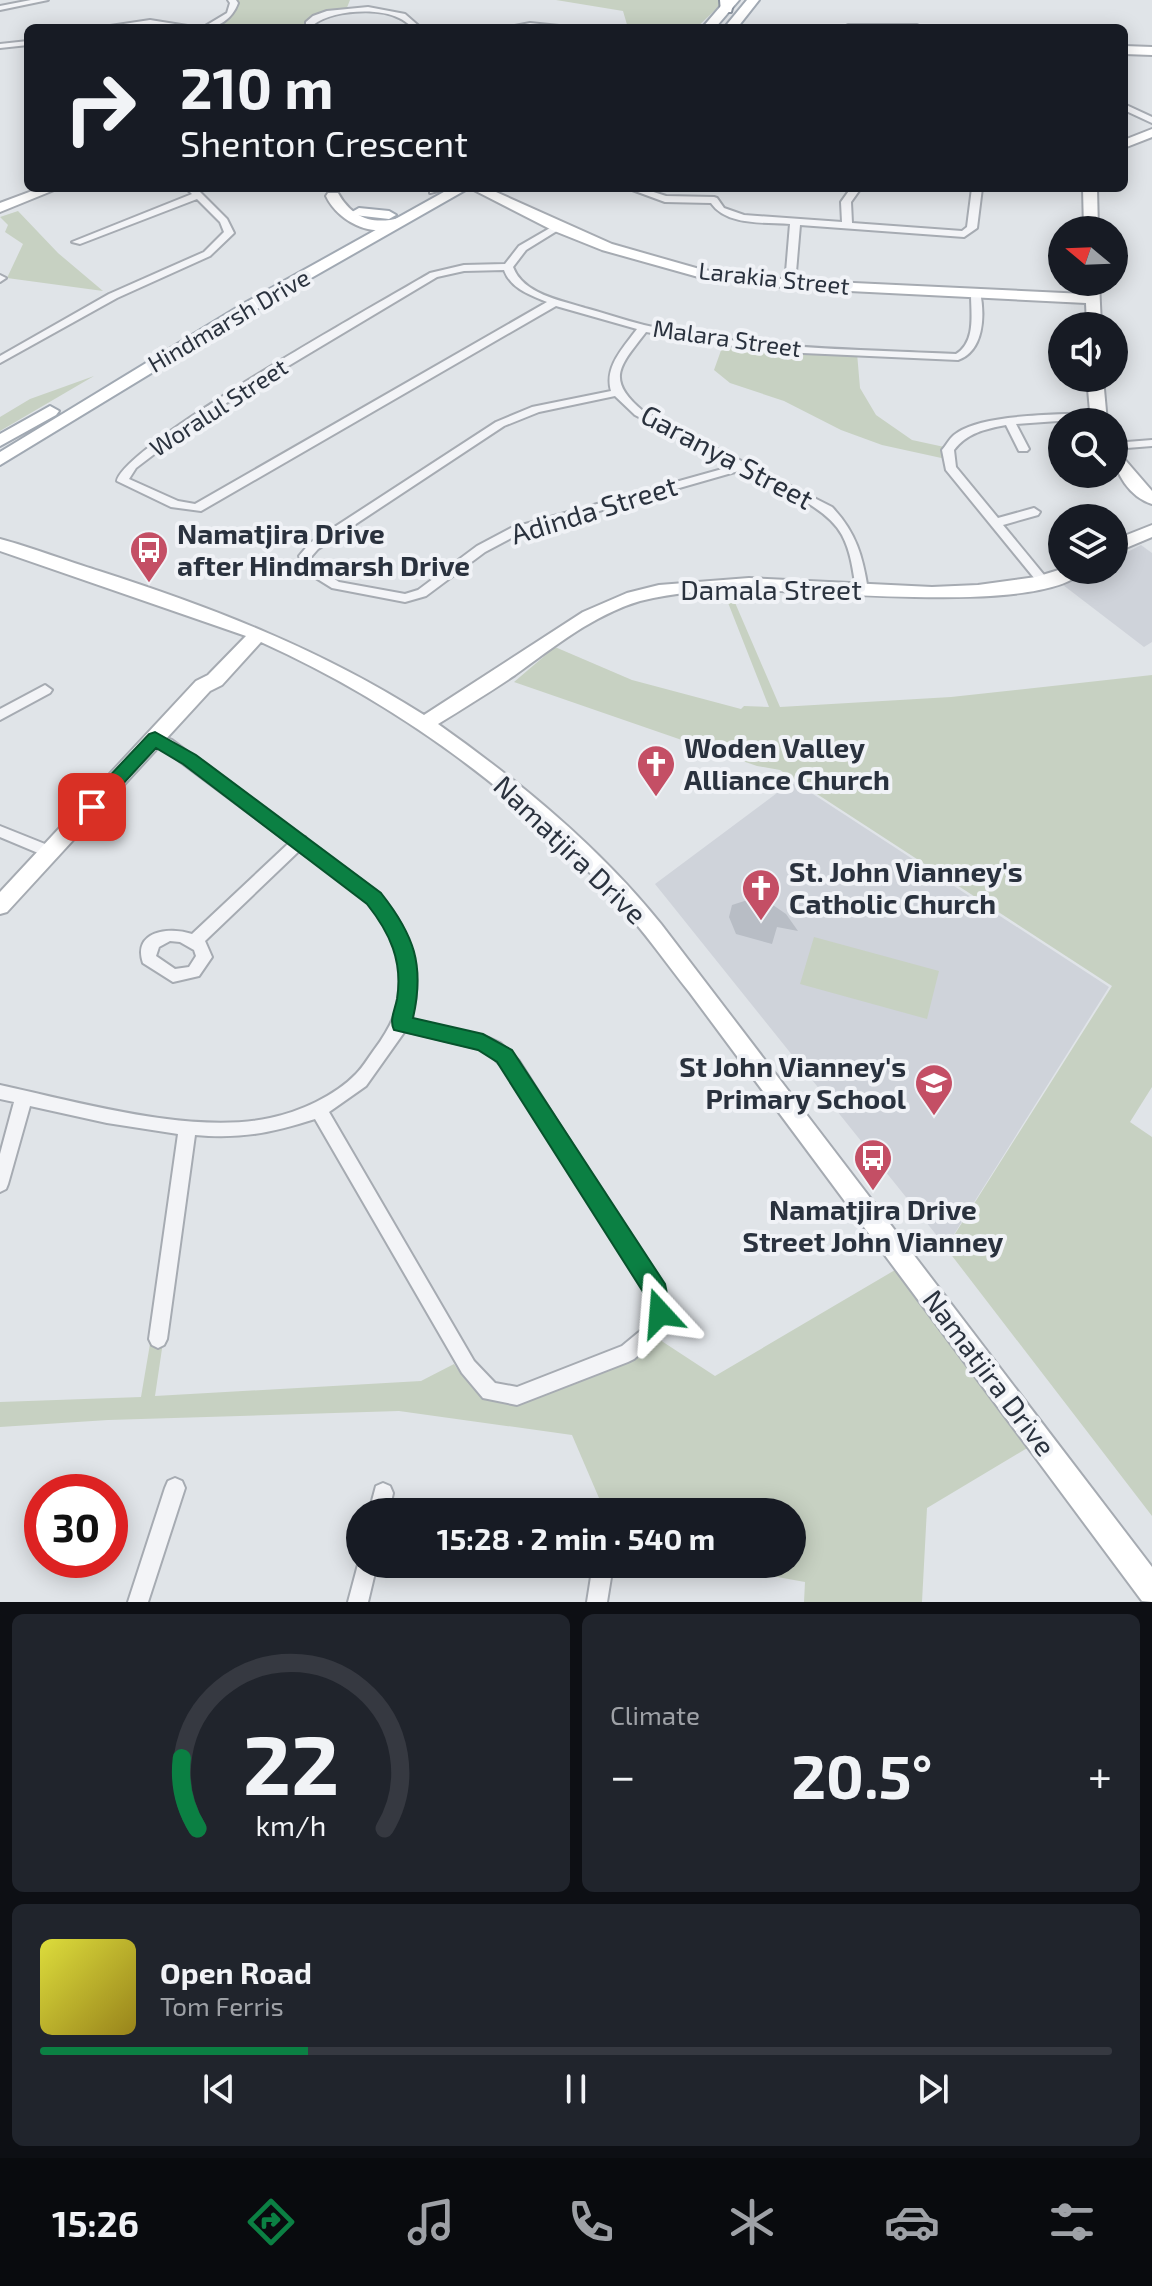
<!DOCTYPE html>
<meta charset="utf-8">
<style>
:root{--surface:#171b24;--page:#20242c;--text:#f1f3f6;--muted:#9ea1a6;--line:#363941;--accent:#0b8043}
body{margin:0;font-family:"Exo 2",sans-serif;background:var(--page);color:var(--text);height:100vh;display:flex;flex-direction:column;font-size:30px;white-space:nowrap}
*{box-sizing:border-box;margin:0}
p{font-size:26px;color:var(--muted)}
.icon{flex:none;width:44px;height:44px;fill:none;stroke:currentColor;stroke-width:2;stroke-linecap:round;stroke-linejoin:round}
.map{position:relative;height:1602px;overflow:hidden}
.panel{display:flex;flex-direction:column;gap:12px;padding:12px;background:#0d0f14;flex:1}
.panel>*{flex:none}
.guide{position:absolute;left:24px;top:24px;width:1104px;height:168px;border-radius:12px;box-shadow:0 4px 20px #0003;background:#171b24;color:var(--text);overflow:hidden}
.needle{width:52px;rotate:289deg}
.buttons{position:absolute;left:1048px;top:216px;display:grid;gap:16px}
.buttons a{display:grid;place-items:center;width:80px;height:80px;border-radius:50%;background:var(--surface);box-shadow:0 4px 20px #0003;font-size:40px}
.speed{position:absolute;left:24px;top:1474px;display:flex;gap:16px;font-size:40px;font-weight:700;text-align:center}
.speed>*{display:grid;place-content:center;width:104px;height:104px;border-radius:50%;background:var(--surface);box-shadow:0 4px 20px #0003;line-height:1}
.speed .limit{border:12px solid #d22;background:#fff;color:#111}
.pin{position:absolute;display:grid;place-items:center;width:68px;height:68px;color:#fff;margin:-34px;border-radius:16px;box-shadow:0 4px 12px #0006}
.me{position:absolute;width:88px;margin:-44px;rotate:341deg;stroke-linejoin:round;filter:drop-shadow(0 0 6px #0008)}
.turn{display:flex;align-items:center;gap:28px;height:168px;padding:0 24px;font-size:36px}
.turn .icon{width:104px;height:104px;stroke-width:2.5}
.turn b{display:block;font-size:56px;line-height:68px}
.big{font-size:60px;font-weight:700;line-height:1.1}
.panel .widget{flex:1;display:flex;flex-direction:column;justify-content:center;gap:12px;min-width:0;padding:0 28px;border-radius:12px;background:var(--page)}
.panel .dial{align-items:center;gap:0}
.dial svg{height:208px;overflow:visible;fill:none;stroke:var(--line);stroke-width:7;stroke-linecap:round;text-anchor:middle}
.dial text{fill:var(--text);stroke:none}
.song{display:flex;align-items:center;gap:24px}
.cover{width:96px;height:96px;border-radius:12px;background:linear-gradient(135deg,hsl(60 70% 55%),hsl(50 70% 35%))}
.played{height:8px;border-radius:4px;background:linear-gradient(90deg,var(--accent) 25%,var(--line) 25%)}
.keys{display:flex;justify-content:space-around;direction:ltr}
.heat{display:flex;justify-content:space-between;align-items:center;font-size:44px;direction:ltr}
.panel .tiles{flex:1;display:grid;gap:12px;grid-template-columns:1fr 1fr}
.widget:last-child{grid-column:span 2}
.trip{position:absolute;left:346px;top:1498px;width:460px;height:80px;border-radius:40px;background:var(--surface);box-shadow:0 4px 20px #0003;font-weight:700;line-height:80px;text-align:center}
.tab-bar{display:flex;height:128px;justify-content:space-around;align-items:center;background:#090b0e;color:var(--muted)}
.tab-bar .icon{width:56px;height:56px}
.tab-bar .active{color:var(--accent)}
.tab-bar b{font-size:36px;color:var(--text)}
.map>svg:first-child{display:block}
</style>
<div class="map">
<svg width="1152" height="1602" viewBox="0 0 1152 1602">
<rect width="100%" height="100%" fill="#e0e4e8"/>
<path fill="#cfd3da" d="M1141,545L1152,553V642L1144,647L1063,585L1092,570H1114V559Z
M793,781L1109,987L946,1247L655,884Z"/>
<path fill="#c7d1c2" d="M234,0H350L346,10H334L308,20V28H210L231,14Z
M556,0H726L696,28H628L623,11Z
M18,211L58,253L103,291L7,278L23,244L5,232L8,225L0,217Z
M724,342L857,353L860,388L876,415L912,440L949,448L946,459L882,445L841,430L784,401L730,383L714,370Z
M94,376L0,431V417L30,399Z
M723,590L730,591L780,707L951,697L1152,675V1087L1130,1122L1152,1137V1516L946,1248L1112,986L780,770L757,766L514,682L555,647L632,680L741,709L744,706L769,707Z
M814,937L939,971L927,1019L800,984Z
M895,1270L1029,1447L927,1508L922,1602H804L805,1582L704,1564H792V1512H605L572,1435L399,1411L108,1420L0,1427V1402L141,1397L150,1344L163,1342L155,1396L421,1381L454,1364C468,1384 481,1398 506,1402C529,1406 617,1368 639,1355C646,1351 651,1344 657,1338L715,1376Z"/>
<path fill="#b8bdc5" d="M760,896L786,914L798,931L777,927L772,944L736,934L729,917L732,905Z"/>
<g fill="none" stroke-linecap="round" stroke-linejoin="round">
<defs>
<path id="street" d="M31,0H48L0,10V6Z
M228,0H236L238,3C232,19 219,28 202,28L227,13L230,3Z
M368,7L405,14L421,28C410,28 408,22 399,18C378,7 331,10 313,25L314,28H306V22L313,16L327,11Z
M150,20L200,28L150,24L97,28Z
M530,23L559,26L563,28H504Z
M28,41V45L0,48V44Z
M1124,104L1152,117V123L1124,110Z
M186,188H196L227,219L234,233L210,256L117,298L0,363V356L109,294L204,252L224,232L220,222L197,199L80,244L72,242L192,194Z
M627,188H641L666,196L714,197L717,198L724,208L744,215L842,222L841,202L851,188H861L851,202L852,223L962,231L967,227L972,188H982L977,228L964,237L800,225L795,284L790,287L785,284L790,224C764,222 727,226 711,203L665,202Z
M557,224L560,225V229L526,250L513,267C523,294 560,300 585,308C604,313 624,320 644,325C745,349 852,349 956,354C976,342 971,314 971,294L980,292C985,315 984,351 958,360L803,353L724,345L646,332C621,365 604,379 643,411L832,507C856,532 863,557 868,590L866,593L862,594L856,590C853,571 851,552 842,535C825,504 772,486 742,470L519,534L485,552L426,596L405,602L332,588L303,570L299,556L310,543L496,422L532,407L611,391C604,367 623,348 637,329L556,306L201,511L171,507L117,481C123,445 385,300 430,273L464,265L505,264L519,246ZM504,270C511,289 530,295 547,302L195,504L178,501L129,479L136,468L203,417L437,277L464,271ZM615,396L635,415L733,466L511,528L477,546L418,590L405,594L339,582L313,565L311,557L318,549L504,426L539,412Z
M0,275L6,278L0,282Z
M1096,413L1102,416L1100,418L1016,424L1029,449L1027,451H1019L1006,425C985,429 967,433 954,450L956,467L998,518L1034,508L1040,512L1038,515L1003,525L1049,581L1043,585L1039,584L946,470L942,450C946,446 949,439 954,435C981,413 1061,415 1096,413Z
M1152,440V446L1114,449V443Z
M45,685L52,690L50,693L0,720V709Z
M155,733L172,740L300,836L305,837L307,841C330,858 356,874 377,893C409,922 426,979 410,1019L489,1038L500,1043L519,1061L665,1291L669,1313L657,1339L634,1359L628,1362L517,1405L483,1398L462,1373L315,1119C271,1133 241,1139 195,1135L167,1339L164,1345L158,1348L152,1345L149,1339L178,1134L107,1123L30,1106L8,1184L6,1189L0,1192V1154L14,1102L0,1099V1085C78,1102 192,1135 270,1118C299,1112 335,1096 356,1074C363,1067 368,1058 374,1050C408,1005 412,964 378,916C360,889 325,870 299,851L205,941L212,957L199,976L173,982L143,963C132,931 169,926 192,934L289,843L162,748L150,741L148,738ZM170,941L180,942L194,950L196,956L189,967L175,969L156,956L159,947ZM405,1031L480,1049L488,1053L507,1071L648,1294L651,1313L645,1327L622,1346L517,1387L495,1383L474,1361L329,1112L366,1086Z
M0,826L55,848L57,852L55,856L50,858L0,837Z
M175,1478L182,1481L185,1488L148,1602H128L165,1488L168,1481Z
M383,1483L390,1486L393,1493L389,1512H369L376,1486Z
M360,1557V1564H377L368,1602H348Z
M593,1564L613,1565L607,1602H587Z"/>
<path id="secondary" d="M848,25H917L923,28H842Z
M1124,46L1152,47V55L1124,54Z
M1152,129V137L1124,148V140Z
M40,188H59L0,212V203Z
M430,188H451L430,193Z
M470,188H487L612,244L703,270L790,280L1085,294V282H1099L1101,326H1087L1086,303L790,288L702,278L602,250L552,230Z
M1083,188H1097L1098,230H1084Z
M328,193H338C352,218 372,225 400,218L407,222C380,242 339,224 326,196Z
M1087,378H1103L1107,422H1091Z
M1114,452L1120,454L1152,491V504C1130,497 1114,473 1114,452Z
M1152,525V537L1114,553V540Z
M0,539C34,548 66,561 99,571C214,608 322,650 424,715L583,612L627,593L659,585L749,578L932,587L978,585L1036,577L1062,569L1084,570C1047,616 810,590 749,590C713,590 675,592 640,601C593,615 554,647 515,675C490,692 464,708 438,724C520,782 598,846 661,924L1152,1567V1602L1142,1601L690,993C666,963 644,931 618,903C519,792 396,703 261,642L222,685L210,691L7,912L0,914V892L196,681L208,675L246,636L0,551Z"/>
<path id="primary" d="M726,0H739L715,28H702Z
M747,0H759L737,28H724Z
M451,188H469L255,310L0,465V452L243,304Z
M359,208L389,211L396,215L389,219L354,215L352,212Z
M50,406L59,411L56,415L0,446V434Z"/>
<path id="highway" d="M720,0H734L731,12H721Z"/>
</defs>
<use href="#street" stroke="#a6abb2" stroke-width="4"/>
<use href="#secondary" stroke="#a6abb2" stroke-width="4"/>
<use href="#primary" stroke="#a1a9b3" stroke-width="4"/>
<use href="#highway" stroke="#89929e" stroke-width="4"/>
<use href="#street" fill="#f3f4f7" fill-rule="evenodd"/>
<use href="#secondary" fill="#fff" fill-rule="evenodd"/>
<use href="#primary" fill="#fff" fill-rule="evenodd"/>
<use href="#highway" fill="#fff" fill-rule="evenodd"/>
</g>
<path fill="#0b8043" stroke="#07532c" stroke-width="2" d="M155,732L196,755L381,893C414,935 425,965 413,1018L483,1034L512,1050L665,1284L671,1313L668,1321L660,1324L652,1321L645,1295L497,1062L478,1050L394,1030C389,1020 395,1010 397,999C403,961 390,933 367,904L183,764L156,748L98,811H85L83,807L85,802L149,734Z"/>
<defs>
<symbol id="bus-pin" viewBox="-11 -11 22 30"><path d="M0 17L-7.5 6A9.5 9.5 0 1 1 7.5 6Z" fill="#c44f65" stroke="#f0f2f6"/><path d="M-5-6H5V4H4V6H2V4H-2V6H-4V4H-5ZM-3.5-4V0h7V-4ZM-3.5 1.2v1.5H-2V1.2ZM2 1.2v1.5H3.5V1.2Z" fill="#fff"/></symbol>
<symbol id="church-pin" viewBox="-11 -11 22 30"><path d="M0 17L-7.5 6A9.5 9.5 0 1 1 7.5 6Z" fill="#c44f65" stroke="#f0f2f6"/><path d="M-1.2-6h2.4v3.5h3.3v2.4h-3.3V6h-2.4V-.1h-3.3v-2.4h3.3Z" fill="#fff"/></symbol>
<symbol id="school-pin" viewBox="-11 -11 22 30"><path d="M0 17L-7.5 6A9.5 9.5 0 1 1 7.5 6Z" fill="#c44f65" stroke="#f0f2f6"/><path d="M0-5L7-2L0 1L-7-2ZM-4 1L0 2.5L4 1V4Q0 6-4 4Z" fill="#fff"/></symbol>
</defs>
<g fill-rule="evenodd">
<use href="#bus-pin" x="127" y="528" width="44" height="60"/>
<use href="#church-pin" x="634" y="742" width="44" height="60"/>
<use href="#church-pin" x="739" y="866" width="44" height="60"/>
<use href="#school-pin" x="912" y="1061" width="44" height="60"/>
<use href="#bus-pin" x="851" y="1136" width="44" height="60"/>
</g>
<g text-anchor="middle" stroke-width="8" stroke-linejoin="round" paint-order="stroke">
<g font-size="24" fill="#2a323e" stroke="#f0f2f6">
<text transform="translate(774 279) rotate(6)" y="8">Larakia Street</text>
<text transform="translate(229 321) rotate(-30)" y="8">Hindmarsh Drive</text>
<text transform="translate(727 339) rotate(8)" y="8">Malara Street</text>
<text transform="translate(219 408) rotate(-33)" y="8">Woralul Street</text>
</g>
<g font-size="28" fill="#2a323e" stroke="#f0f2f6">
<text transform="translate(727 457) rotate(28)" y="10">Garanya Street</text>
<text transform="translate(594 510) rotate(-17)" y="10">Adinda Street</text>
<text x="771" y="600">Damala Street</text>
<text transform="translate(570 850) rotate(44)" y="10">Namatjira Drive</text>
<text transform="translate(989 1373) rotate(53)" y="10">Namatjira Drive</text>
</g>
<g font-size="28" font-weight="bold" fill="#2a323e" stroke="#f0f2f6" text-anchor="start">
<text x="177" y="544">Namatjira Drive<tspan x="177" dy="32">after Hindmarsh Drive</tspan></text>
<text x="684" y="758">Woden Valley<tspan x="684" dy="32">Alliance Church</tspan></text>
<text x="789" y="882">St. John Vianney's<tspan x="789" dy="32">Catholic Church</tspan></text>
<text x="906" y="1077" text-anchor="end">St John Vianney's<tspan x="906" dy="32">Primary School</tspan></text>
<text x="873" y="1220" text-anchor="middle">Namatjira Drive<tspan x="873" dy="32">Street John Vianney</tspan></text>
</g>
</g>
</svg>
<div class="buttons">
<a><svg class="needle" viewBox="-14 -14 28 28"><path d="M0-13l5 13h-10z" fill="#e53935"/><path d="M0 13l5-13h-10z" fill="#9ea1a6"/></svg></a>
<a><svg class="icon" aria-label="sound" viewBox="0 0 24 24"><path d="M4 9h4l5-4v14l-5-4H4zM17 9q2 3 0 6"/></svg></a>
<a><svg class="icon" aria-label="search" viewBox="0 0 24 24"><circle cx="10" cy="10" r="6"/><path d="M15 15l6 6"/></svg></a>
<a><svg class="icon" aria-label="layers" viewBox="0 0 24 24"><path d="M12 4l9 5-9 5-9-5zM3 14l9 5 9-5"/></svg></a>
</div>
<div class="speed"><div class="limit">30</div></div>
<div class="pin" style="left:92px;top:807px;background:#d93025"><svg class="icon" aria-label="arrive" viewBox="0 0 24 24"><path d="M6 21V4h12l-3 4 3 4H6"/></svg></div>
<svg class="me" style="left:660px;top:1313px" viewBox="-20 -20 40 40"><path d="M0-17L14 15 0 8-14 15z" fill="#0b8043" stroke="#fff" stroke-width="4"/></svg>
<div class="trip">15:28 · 2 min · 540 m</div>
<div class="guide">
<div class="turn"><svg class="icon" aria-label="right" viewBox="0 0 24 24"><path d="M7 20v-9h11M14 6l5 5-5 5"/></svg><div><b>210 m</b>Shenton Crescent</div></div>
</div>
</div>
<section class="panel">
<div class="tiles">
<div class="widget dial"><svg viewBox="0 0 100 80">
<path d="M14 69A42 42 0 1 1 86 69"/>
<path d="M14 69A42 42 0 0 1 8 42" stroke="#0b8043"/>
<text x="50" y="56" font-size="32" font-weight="700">22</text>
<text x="50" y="72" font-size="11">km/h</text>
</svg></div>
<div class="widget"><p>Climate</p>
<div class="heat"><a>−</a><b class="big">20.5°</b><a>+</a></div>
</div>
<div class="widget">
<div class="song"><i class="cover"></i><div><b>Open Road</b><p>Tom Ferris</p></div></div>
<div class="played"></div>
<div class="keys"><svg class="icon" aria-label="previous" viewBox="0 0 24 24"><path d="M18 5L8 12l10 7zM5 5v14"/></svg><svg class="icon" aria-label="pause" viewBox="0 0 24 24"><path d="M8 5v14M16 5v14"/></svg><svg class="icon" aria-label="next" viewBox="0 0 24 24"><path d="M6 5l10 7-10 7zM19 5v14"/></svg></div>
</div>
</div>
</section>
<nav class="tab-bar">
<b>15:26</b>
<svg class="icon active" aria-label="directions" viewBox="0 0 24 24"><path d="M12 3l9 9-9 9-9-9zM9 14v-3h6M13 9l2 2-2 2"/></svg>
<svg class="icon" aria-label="music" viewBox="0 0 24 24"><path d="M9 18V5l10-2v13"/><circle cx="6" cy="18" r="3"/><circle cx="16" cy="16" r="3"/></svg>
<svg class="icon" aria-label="phone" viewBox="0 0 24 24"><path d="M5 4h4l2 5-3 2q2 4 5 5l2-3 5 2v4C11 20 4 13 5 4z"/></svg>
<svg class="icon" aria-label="climate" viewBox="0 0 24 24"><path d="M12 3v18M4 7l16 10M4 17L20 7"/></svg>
<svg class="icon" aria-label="car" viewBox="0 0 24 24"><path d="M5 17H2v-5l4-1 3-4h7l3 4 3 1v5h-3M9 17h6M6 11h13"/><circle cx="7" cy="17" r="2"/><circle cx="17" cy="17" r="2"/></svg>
<svg class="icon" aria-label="filters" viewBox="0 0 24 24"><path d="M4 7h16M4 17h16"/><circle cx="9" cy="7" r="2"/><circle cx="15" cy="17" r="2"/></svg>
</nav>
